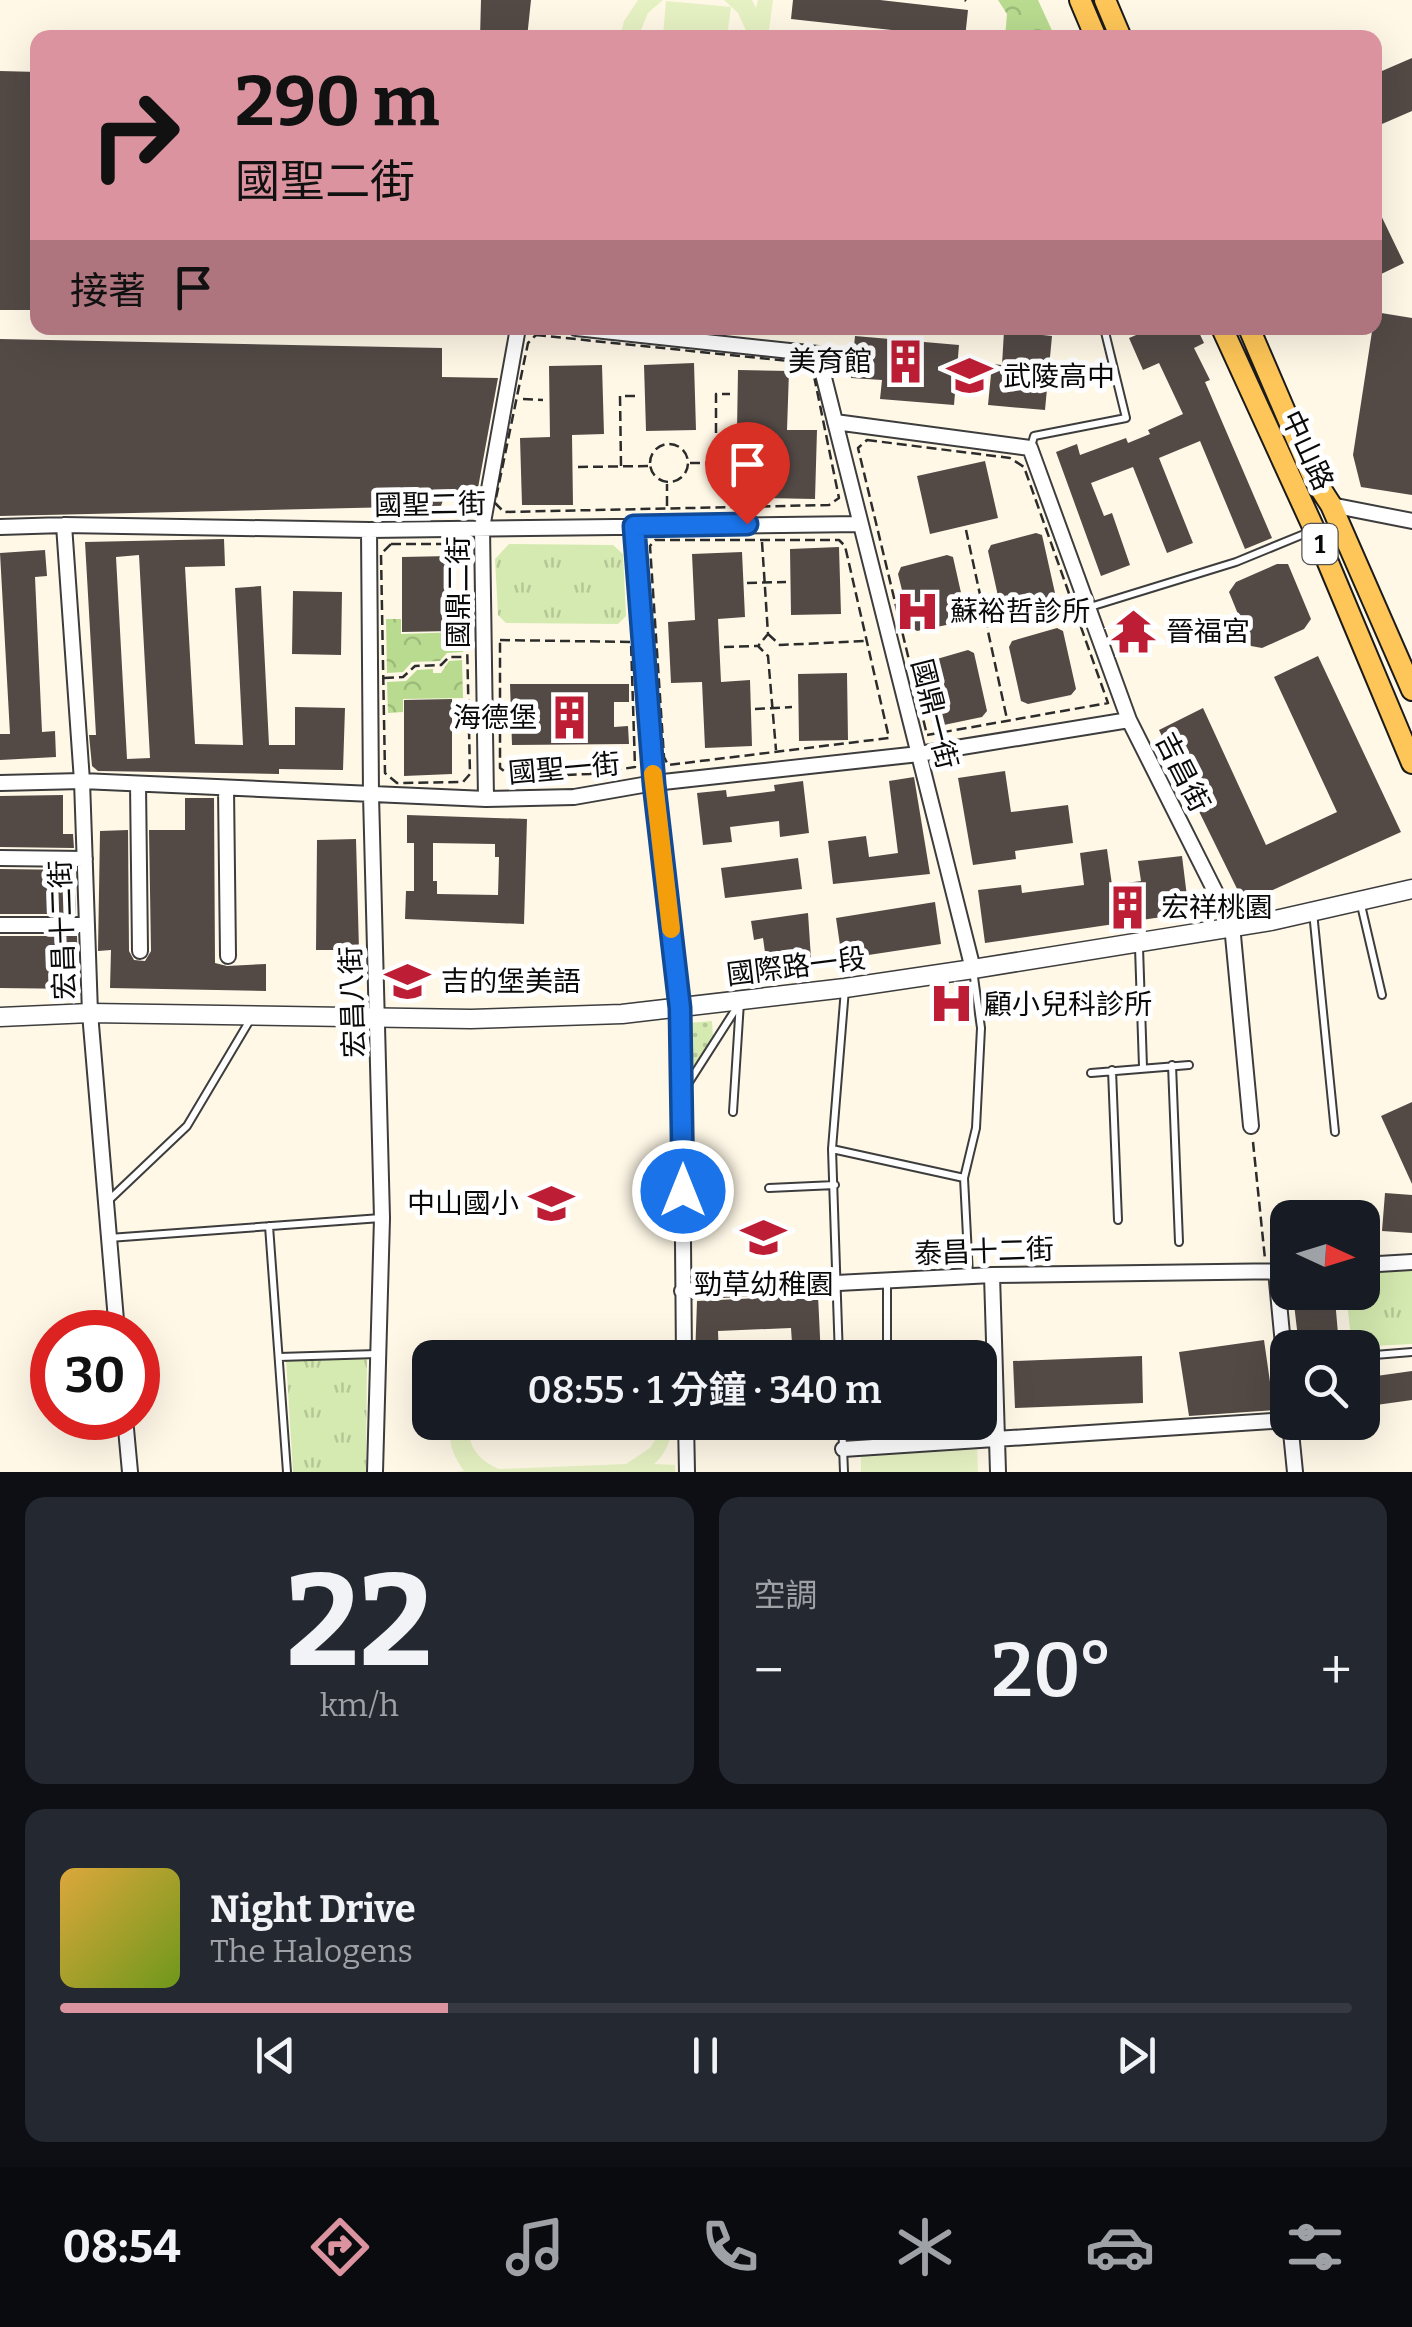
<!DOCTYPE html>
<html lang="zh-TW">
<meta charset="utf-8">
<style>
:root{--surface:#171b24;--page:#242831;--text:#f1f3f6;--muted:#9ea1a6;--line:#363941;--accent:#da939f}
body{margin:0;font-family:Bitter,"Noto Sans TC",serif;background:var(--page);color:var(--text);height:100vh;display:flex;flex-direction:column;font-size:38px;white-space:nowrap}
*{box-sizing:border-box;margin:0}
p{font-size:32px;color:var(--muted)}
.icon{flex:none;width:55px;height:55px;fill:none;stroke:currentColor;stroke-width:2;stroke-linecap:round;stroke-linejoin:round}
.map{position:relative;height:1472px;overflow:hidden}
.panel{display:flex;flex-direction:column;gap:25px;padding:25px;background:#0d0f14;flex:1}
.panel>*{flex:none}
.top-card{position:absolute;left:30px;top:30px;width:1352px;height:305px;border-radius:20px;box-shadow:0 10px 40px #0002;background:#da939f;color:#111;overflow:hidden}
.needle{width:65px;rotate:94deg}
.buttons{position:absolute;left:1270px;top:1200px;display:grid;gap:20px}
.buttons a{display:grid;place-items:center;width:110px;height:110px;border-radius:20px;background:var(--surface);box-shadow:0 10px 40px #0002;font-size:50px}
.speed{position:absolute;left:30px;top:1310px;display:flex;gap:20px;font-size:50px;font-weight:700;text-align:center}
.speed>*{display:grid;place-content:center;width:130px;height:130px;border-radius:50%;background:var(--surface);box-shadow:0 10px 40px #0002;line-height:1}
.speed .limit{border:15px solid #d22;background:#fff;color:#111}
.pin{position:absolute;display:grid;place-items:center;width:85px;height:85px;color:#fff;margin:-102px -42px;border-radius:50% 50% 50% 0;rotate:-45deg;box-shadow:0 0 10px #0007}
.pin .icon{rotate:45deg}
.me{position:absolute;width:110px;margin:-55px;rotate:0deg;stroke-linejoin:round;filter:drop-shadow(0 0 8px #0008)}
.turn{display:flex;align-items:center;gap:35px;height:210px;padding:0 40px;font-size:45px}
.turn .icon{width:130px;height:130px;stroke-width:2.5}
.turn b{display:block;font-size:70px;line-height:85px}
.then{display:flex;align-items:center;height:95px;padding:0 40px;background:#0003;gap:20px;font-size:38px}
.big{font-size:75px;font-weight:600;line-height:1.1}
.panel .widget{flex:1;display:flex;flex-direction:column;justify-content:center;gap:15px;min-width:0;padding:0 35px;border-radius:20px;background:var(--page)}
.panel .dial{align-items:center;gap:0}
.dial b{font-size:130px;line-height:1}
.song{display:flex;align-items:center;gap:30px}
.cover{width:120px;height:120px;border-radius:15px;background:linear-gradient(135deg,hsl(40 70% 55%),hsl(80 70% 35%))}
.played{height:10px;border-radius:5px;background:linear-gradient(90deg,var(--accent) 30%,var(--line) 30%)}
.keys{display:flex;justify-content:space-around;direction:ltr}
.heat{display:flex;justify-content:space-between;align-items:center;font-size:55px;direction:ltr}
.panel .tiles{flex:1;display:grid;gap:25px;grid-template-columns:1fr 1fr}
.widget:last-child{grid-column:span 2}
.trip{position:absolute;left:412px;top:1340px;width:585px;height:100px;border-radius:20px;background:var(--surface);box-shadow:0 10px 40px #0002;font-weight:600;line-height:100px;text-align:center}
.tab-bar{display:flex;height:160px;justify-content:space-around;align-items:center;background:#090b0e;color:var(--muted)}
.tab-bar .icon{width:70px;height:70px}
.tab-bar .current{color:var(--accent)}
.tab-bar b{font-size:45px;color:var(--text)}
.map>svg:first-child{display:block}
</style>
<div class="map">
<svg width="1412" height="1472" viewBox="0 0 1412 1472">
<defs>
<pattern id="grass-dots" width="8" height="8" patternUnits="userSpaceOnUse" patternTransform="scale(2.5)"><rect width="8" height="8" fill="#d4eab0"/><path d="M2 2h.1M6 6h.1" fill="none" stroke="#b5c796" stroke-width="1.8" stroke-linecap="round"/></pattern>
<pattern id="forest-crowns" width="20" height="18" patternUnits="userSpaceOnUse" patternTransform="scale(2.5)"><rect width="20" height="18" fill="#b8db8f"/><path d="M2 6a3 3 0 1 1 6 0M12 15a3 3 0 1 1 6 0" fill="none" stroke="#9dbb7a"/></pattern>
<pattern id="park-tufts" width="24" height="20" patternUnits="userSpaceOnUse" patternTransform="scale(2.5)"><rect width="24" height="20" fill="#d4eab0"/><path d="M3 7l-1-3M5 7V3M7 7l1-3M15 17l-1-3M17 17v-4M19 17l1-3" fill="none" stroke="#b5c796"/></pattern>
</defs>
<rect width="100%" height="100%" fill="#fff8e7"/>
<path fill="url(#grass-dots)" d="M712,1021L713,1038L687,1075L688,1023Z"/>
<path fill="url(#forest-crowns)" d="M998,0H1038L1055,37H1005L1007,14Z
M386,619H401V634L462,632L463,652L447,653L440,661L412,662L403,672L387,673Z
M462,660L463,698L403,699V712L388,713L387,682L406,681L417,670L433,669V673H441L449,661Z"/>
<path fill="url(#park-tufts)" d="M509,544L613,545L623,554L626,616L618,624L506,623L498,615L495,559Z
M1412,1268V1344L1352,1347L1346,1293L1362,1292L1363,1273Z
M367,1356L366,1472H293L286,1359Z"/>
<path fill="#e5f1c2" d="M638,0H663L648,13L638,37H620L624,21Z
M724,0H752L756,8L758,0H773L768,37H749L738,13Z
M666,1L731,7L727,37L663,36Z
M451,1422L472,1423C464,1444 479,1461 499,1469L626,1464L650,1448L657,1437V1423H672C672,1438 666,1454 654,1464L675,1465V1472H455L464,1471C453,1456 447,1441 451,1422Z
M977,1446L978,1472H861V1450Z"/>
<path fill="#534a46" fill-rule="evenodd" d="M481,0H531L527,38H480Z
M793,0H880L968,10L965,38L791,19Z
M1412,58V111L1375,127V74Z
M0,71L38,72V310H0Z
M1375,203L1404,263L1375,277Z
M1375,312L1412,318V495L1361,487L1353,455Z
M1153,328H1197L1204,343L1194,348L1210,380L1205,382L1272,538L1245,549L1200,441L1159,458L1193,543L1167,553L1133,467L1091,483L1104,516L1112,513L1130,565L1101,576L1056,452L1077,444L1080,455L1126,438L1128,443L1150,434L1148,430L1183,414L1159,363L1143,370L1129,338Z
M1004,331L1052,336L1045,410L988,405L992,364L1002,365Z
M855,336L959,345L954,405L880,399L882,380L851,378Z
M0,339L442,348V377L498,378L476,499L443,500L441,506L0,516Z
M694,363L696,430L646,431L644,365Z
M602,365L604,434L572,435L573,505H522L520,438L550,437L549,366Z
M738,370L789,371L787,430H817L815,499L764,498L765,431L737,430Z
M985,461L998,518L930,534L917,476Z
M1036,533L1042,535L1055,593L1050,600L1007,609L1000,605L988,551L991,545Z
M224,539L225,566L185,567L195,744L243,745L235,588L261,586L269,745H295V707L345,708L343,770L279,769V774L98,771L92,766L89,735H96L85,542ZM139,555L150,758L127,759L116,557Z
M839,547L841,614L791,615L790,549Z
M45,550L47,576L35,577L42,732L55,731L56,757L0,760V734H10L0,553Z
M742,552L745,617L718,619L721,682L750,680L752,746L705,748L702,682L671,683L668,622L695,620L692,554Z
M947,555L953,557L966,615L961,622L917,631L911,627L898,574L901,567Z
M450,556V631L402,632V557Z
M1277,564H1288L1311,619L1304,629L1262,648L1251,646L1229,592L1236,582Z
M293,591L342,592L341,655L292,654Z
M1057,628L1063,631L1076,689L1071,695L1028,704L1021,701L1009,647L1012,641Z
M968,650L974,653L987,711L982,717L939,726L932,723L920,669L923,663Z
M1318,656L1401,832L1244,903L1159,730L1203,708L1266,845L1337,812L1274,677Z
M847,673L848,740L799,741L798,674Z
M510,684H629V702H614V727L628,726L629,744L512,745Z
M452,699V774L404,776V700Z
M1005,771L1011,812L1068,805L1073,843L1015,851L1016,859L973,865L958,778Z
M914,777L930,874L833,884L828,841L866,836L869,857L898,853L889,781Z
M803,781L809,833L780,837L779,821L730,827L732,842L703,845L697,793L726,790L727,797L775,791L774,785Z
M63,795V834H73L74,848L0,847V796Z
M185,798H214L215,963L227,966L266,964V991L110,988L111,950L98,951L100,831L128,830L129,951L134,960L145,961L151,951L149,830H185Z
M407,815L527,819L524,924L405,919L406,891H414V843H407ZM433,843L495,844V857H499L498,895L437,894V881H433Z
M356,839L359,950H316L317,840Z
M1107,849L1112,885L1141,881L1138,861L1182,856L1189,913L985,943L978,890L1021,885L1022,893L1084,885L1080,853Z
M798,858L802,889L725,898L721,868Z
M0,869L74,870L76,914H0Z
M935,902L941,944L842,959L836,918Z
M808,913L812,974L769,981L763,938L754,940L751,921Z
M0,936H77L79,989L0,988Z
M1412,1102V1184L1381,1116Z
M1385,1193L1412,1195V1233L1382,1231Z
M818,1295L821,1358H793L791,1328L718,1331L719,1358H695L697,1301Z
M1335,1299L1338,1334L1298,1338L1294,1304Z
M1264,1340L1274,1410L1189,1416L1179,1352Z
M1142,1356L1143,1403L1015,1408L1013,1361Z
M1412,1371V1400L1362,1407V1378Z"/>
<g fill="none" stroke-linecap="round" stroke-linejoin="round">
<defs>
<path id="service" d="M1031,447L1034,436L1126,418L1104,328
M1090,607L1236,562L1309,532
M1361,905L1382,995
M1313,912L1335,1132
M1139,947L1143,1067
M1172,1065L1179,1242
M1112,1070L1118,1220
M1091,1073L1189,1065
M684,1090L739,1004
M733,1112L740,1002
M832,1149L964,1178
M769,1188L835,1185
M108,1201L187,1126L250,1020
M269,1226L287,1472
M109,1238L381,1218
M969,1275L964,1178L976,1128L981,1028L973,970
M887,1283V1351
M1362,1356L1412,1352
M279,1357L377,1354
M839,1358L832,1149L845,989
M842,1422L844,1472"/>
<path id="minor" d="M576,328L818,354L973,969
M835,422L1030,448L1129,720L1232,925L1251,1126
M1331,505L1412,521
M64,525L82,781L90,1013L117,1332
M634,525L654,783L681,1008L684,1358
M0,527L64,525L369,530L861,524
M369,530L371,795L382,1218L375,1472
M0,783L82,781L486,799L574,797L654,783L919,754L1129,720
M138,784L140,951
M226,788L228,956
M486,799L482,528L518,328
M0,858L85,859
M0,925H87
M1362,1265L1412,1262
M1276,1271L1288,1397
M992,1275L998,1472
M682,1291L992,1275L1288,1271
M125,1418L130,1472
M686,1422L687,1472
M1290,1422L1295,1472
M843,1449L1288,1420"/>
<path id="tertiary" d="M0,1017L90,1013L471,1019L622,1014L845,988L973,969L1271,921L1412,889"/>
<path id="primary" d="M1080,0L1096,38
M1105,0L1121,38
M1222,328L1314,529L1412,763
M1249,328L1313,477L1331,505L1412,690"/>
</defs>
<use href="#service" stroke="#3d3d3d" stroke-width="10"/>
<use href="#minor" stroke="#3d3d3d" stroke-width="18"/>
<use href="#tertiary" stroke="#3d3d3d" stroke-width="21"/>
<use href="#primary" stroke="#1b1b1b" stroke-width="24"/>
<path stroke="#2c2c2c" stroke-width="2.5" stroke-dasharray="10 5" stroke-linecap="butt" d="M965,0L966,1
M536,335L798,362L814,376L839,498L829,505L504,512L495,503L528,343Z
M523,399L543,400
M867,440L1010,458L1024,467L1108,703L927,735L858,448Z
M650 463a19 19 0 1 1 38 0a19 19 0 1 1-38 0Z
M690,463H759
M716,463V394H730
M621,466L620,396H639
M578,467L648,466
M667,506V484
M966,530L1007,719
M655,540H839L845,546L889,738L668,765L664,757L650,546Z
M762,542L768,634L758,646L768,656L776,750
M391,544H458L465,552L470,774L463,782L397,783L385,773L381,554Z
M747,583L786,582
M768,634L780,645L865,641
M500,640L631,642L635,767L590,774L512,777L500,768Z
M724,647L757,646
M384,678L403,677L415,666L441,665L449,657H468
M755,709L792,707
M1253,1142L1265,1259"/>
<use href="#service" stroke="#fff" stroke-width="6"/>
<use href="#minor" stroke="#fff" stroke-width="14"/>
<use href="#tertiary" stroke="#fff" stroke-width="18"/>
<use href="#primary" stroke="#fec658" stroke-width="20"/>
</g>
<g fill="none" stroke-linecap="round" stroke-linejoin="round">
<defs>
<path id="route" d="M683,1191L680,1008L654,784L634,526L747,524"/>
</defs>
<use href="#route" stroke="#114b97" stroke-width="25"/>
<use href="#route" stroke="#1a73e8" stroke-width="18"/>
<path stroke="#f59e0b" stroke-width="18" d="M653,774L671,929"/>
</g>
<defs>
<symbol id="building-bare" viewBox="-9 -9 18 18"><path d="M-4-6H4V6H1V3H-1V6H-4ZM-2.5-4.3h1.7v1.8h-1.7ZM.8-4.3h1.7v1.8H.8ZM-2.5-1h1.7V.8h-1.7ZM.8-1h1.7V.8H.8Z" fill="#be1e35" stroke="#fff" stroke-width="2.5" paint-order="stroke"/></symbol>
<symbol id="school-bare" viewBox="-9 -9 18 18"><path d="M0-5L7-2L0 1L-7-2ZM-4 1L0 2.5L4 1V4Q0 6-4 4Z" fill="#be1e35" stroke="#fff" stroke-width="2.5" paint-order="stroke"/></symbol>
<symbol id="hospital-bare" viewBox="-9 -9 18 18"><path d="M-5-5h3v3.5h4V-5h3V5h-3V1.5h-4V5h-3Z" fill="#be1e35" stroke="#fff" stroke-width="2.5" paint-order="stroke"/></symbol>
<symbol id="temple-bare" viewBox="-9 -9 18 18"><path d="M0-6L5-2H3V0L6.5 2.5H4V6H1.5V3h-3V6H-4V2.5H-6.5L-3 0V-2H-5Z" fill="#be1e35" stroke="#fff" stroke-width="2.5" paint-order="stroke"/></symbol>
</defs>
<g fill-rule="evenodd">
<use href="#building-bare" x="874" y="330" width="63" height="63"/>
<use href="#school-bare" x="938" y="344" width="63" height="63"/>
<use href="#hospital-bare" x="886" y="580" width="63" height="63"/>
<use href="#temple-bare" x="1102" y="600" width="63" height="63"/>
<use href="#building-bare" x="538" y="686" width="63" height="63"/>
<use href="#building-bare" x="1096" y="876" width="63" height="63"/>
<use href="#school-bare" x="376" y="950" width="63" height="63"/>
<use href="#hospital-bare" x="920" y="972" width="63" height="63"/>
<use href="#school-bare" x="520" y="1172" width="63" height="63"/>
<use href="#school-bare" x="732" y="1206" width="63" height="63"/>
</g>
<g text-anchor="middle" stroke-width="10" stroke-linejoin="round" paint-order="stroke">
<rect fill="#fff" stroke="#545454" stroke-width="2.5" x="1302.5" y="524" width="35" height="40" rx="8"/>
<g font-size="25" font-weight="bold" fill="#0a0a0a">
<text x="1320" y="553">1</text>
</g>
<g font-size="28" fill="#0a0a0a" stroke="#fff" text-anchor="start">
<text x="872" y="371" text-anchor="end">美育館</text>
<text x="1003" y="386">武陵高中</text>
<text x="950" y="621">蘇裕哲診所</text>
<text x="1166" y="641">晉福宮</text>
<text x="537" y="727" text-anchor="end">海德堡</text>
<text x="1161" y="917">宏祥桃園</text>
<text x="441" y="991">吉的堡美語</text>
<text x="984" y="1014">顧小兒科診所</text>
<text x="519" y="1213" text-anchor="end">中山國小</text>
<text x="764" y="1294" text-anchor="middle">勁草幼稚園</text>
</g>
<g font-size="28" fill="#0a0a0a" stroke="#fff">
<text transform="translate(1308 450) rotate(65)" y="10">中山路</text>
<text transform="translate(430 504) rotate(-1)" y="10">國聖二街</text>
<text transform="translate(458 592) rotate(-90)" y="10">國鼎二街</text>
<text transform="translate(935 714) rotate(76)" y="10">國鼎一街</text>
<text transform="translate(564 768) rotate(-5)" y="10">國聖一街</text>
<text transform="translate(1183 772) rotate(63)" y="10">吉昌街</text>
<text transform="translate(62 930) rotate(-92)" y="10">宏昌十二街</text>
<text transform="translate(796 966) rotate(-7)" y="10">國際路一段</text>
<text transform="translate(352 1002) rotate(-92)" y="10">宏昌八街</text>
<text transform="translate(984 1251) rotate(-2)" y="10">泰昌十二街</text>
</g>
</g>
</svg>
<div class="buttons">
<a><svg class="needle" viewBox="-14 -14 28 28"><path d="M0-13l5 13h-10z" fill="#e53935"/><path d="M0 13l5-13h-10z" fill="#9ea1a6"/></svg></a>
<a><svg class="icon" aria-label="search" viewBox="0 0 24 24"><circle cx="10" cy="10" r="6"/><path d="M15 15l6 6"/></svg></a>
</div>
<div class="speed"><div class="limit">30</div></div>
<div class="pin" style="left:747px;top:524px;background:#d93025"><svg class="icon" aria-label="arrive" viewBox="0 0 24 24"><path d="M6 21V4h12l-3 4 3 4H6"/></svg></div>
<svg class="me" style="left:683px;top:1191px" viewBox="-20 -20 40 40"><circle r="17" fill="#1a73e8" stroke="#fff" stroke-width="3"/><path d="M0-11L8 9 0 5-8 9z" fill="#fff"/></svg>
<div class="trip">08:55 · 1 分鐘 · 340 m</div>
<div class="top-card">
<div class="turn"><svg class="icon" aria-label="right" viewBox="0 0 24 24"><path d="M7 20v-9h11M14 6l5 5-5 5"/></svg><div><b>290 m</b>國聖二街</div></div>
<div class="then">接著<svg class="icon" aria-label="arrive" viewBox="0 0 24 24"><path d="M6 21V4h12l-3 4 3 4H6"/></svg></div>
</div>
</div>
<section class="panel">
<div class="tiles">
<div class="widget dial"><b>22</b><p>km/h</p></div>
<div class="widget"><p>空調</p>
<div class="heat"><a>−</a><b class="big">20°</b><a>+</a></div>
</div>
<div class="widget">
<div class="song"><i class="cover"></i><div><b>Night Drive</b><p>The Halogens</p></div></div>
<div class="played"></div>
<div class="keys"><svg class="icon" aria-label="previous" viewBox="0 0 24 24"><path d="M18 5L8 12l10 7zM5 5v14"/></svg><svg class="icon" aria-label="pause" viewBox="0 0 24 24"><path d="M8 5v14M16 5v14"/></svg><svg class="icon" aria-label="next" viewBox="0 0 24 24"><path d="M6 5l10 7-10 7zM19 5v14"/></svg></div>
</div>
</div>
</section>
<nav class="tab-bar">
<b>08:54</b>
<svg class="icon current" aria-label="directions" viewBox="0 0 24 24"><path d="M12 3l9 9-9 9-9-9zM9 14v-3h6M13 9l2 2-2 2"/></svg>
<svg class="icon" aria-label="music" viewBox="0 0 24 24"><path d="M9 18V5l10-2v13"/><circle cx="6" cy="18" r="3"/><circle cx="16" cy="16" r="3"/></svg>
<svg class="icon" aria-label="phone" viewBox="0 0 24 24"><path d="M5 4h4l2 5-3 2q2 4 5 5l2-3 5 2v4C11 20 4 13 5 4z"/></svg>
<svg class="icon" aria-label="climate" viewBox="0 0 24 24"><path d="M12 3v18M4 7l16 10M4 17L20 7"/></svg>
<svg class="icon" aria-label="car" viewBox="0 0 24 24"><path d="M5 17H2v-5l4-1 3-4h7l3 4 3 1v5h-3M9 17h6M6 11h13"/><circle cx="7" cy="17" r="2"/><circle cx="17" cy="17" r="2"/></svg>
<svg class="icon" aria-label="filters" viewBox="0 0 24 24"><path d="M4 7h16M4 17h16"/><circle cx="9" cy="7" r="2"/><circle cx="15" cy="17" r="2"/></svg>
</nav>
